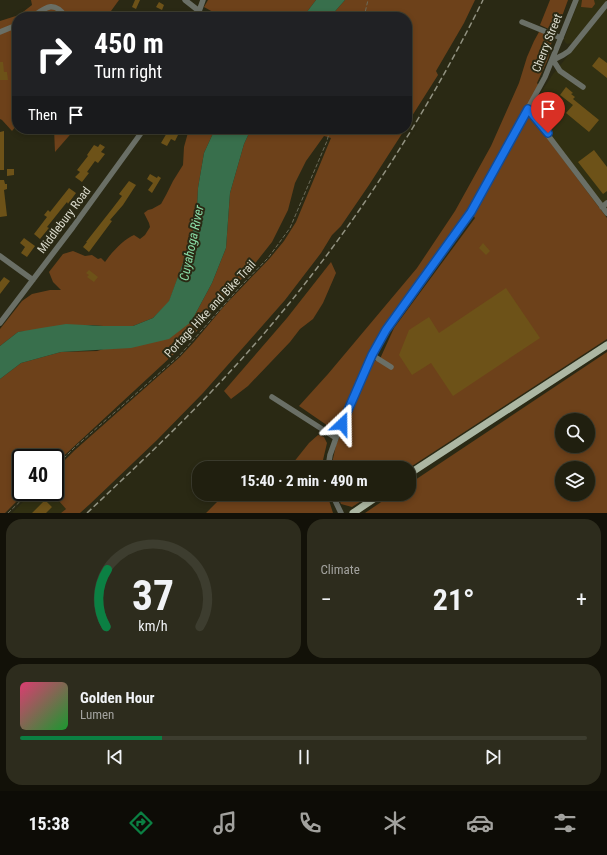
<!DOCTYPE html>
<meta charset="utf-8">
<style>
:root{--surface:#201f0f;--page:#2d2c1d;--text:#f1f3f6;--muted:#a2a29e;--line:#3d3d2f;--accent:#0b8043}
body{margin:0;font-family:"Roboto Condensed",sans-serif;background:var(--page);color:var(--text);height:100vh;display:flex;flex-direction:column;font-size:15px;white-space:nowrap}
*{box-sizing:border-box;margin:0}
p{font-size:13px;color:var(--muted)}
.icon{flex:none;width:22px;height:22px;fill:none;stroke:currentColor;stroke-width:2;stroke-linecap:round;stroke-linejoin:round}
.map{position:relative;height:513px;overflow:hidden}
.drawer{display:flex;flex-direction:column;gap:6px;padding:6px;background:#121108;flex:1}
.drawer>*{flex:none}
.banner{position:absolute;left:12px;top:12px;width:400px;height:122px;border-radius:16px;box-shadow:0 2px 6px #0003,0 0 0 1px var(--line);background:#202124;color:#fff;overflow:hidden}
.tools{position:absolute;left:555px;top:413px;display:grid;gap:8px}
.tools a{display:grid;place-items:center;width:40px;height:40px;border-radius:50%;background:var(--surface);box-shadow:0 2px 6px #0003,0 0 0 1px var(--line);font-size:20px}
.speed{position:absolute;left:12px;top:449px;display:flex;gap:8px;font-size:20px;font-weight:700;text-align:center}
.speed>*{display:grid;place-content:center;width:52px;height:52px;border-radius:50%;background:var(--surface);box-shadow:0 2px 6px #0003,0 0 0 1px var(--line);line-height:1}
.speed .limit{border:2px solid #111;border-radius:6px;background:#fff;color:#111}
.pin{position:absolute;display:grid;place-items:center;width:34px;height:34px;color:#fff;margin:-41px -17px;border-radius:50% 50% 50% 0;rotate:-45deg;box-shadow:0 0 4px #0007}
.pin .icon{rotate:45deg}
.me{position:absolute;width:44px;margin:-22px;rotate:23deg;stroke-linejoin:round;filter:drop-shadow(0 0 3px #0008)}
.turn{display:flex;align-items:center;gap:14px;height:84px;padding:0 16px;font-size:18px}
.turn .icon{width:52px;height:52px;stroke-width:2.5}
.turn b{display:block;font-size:28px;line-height:34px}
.then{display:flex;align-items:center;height:38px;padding:0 16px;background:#0003;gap:8px;font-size:15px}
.big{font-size:30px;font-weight:700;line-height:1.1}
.drawer .card{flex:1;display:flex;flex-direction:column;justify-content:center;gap:6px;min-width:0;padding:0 14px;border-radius:16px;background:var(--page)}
.drawer .dial{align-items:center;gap:0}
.dial svg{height:104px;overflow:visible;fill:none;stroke:var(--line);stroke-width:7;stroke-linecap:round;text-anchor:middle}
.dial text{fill:var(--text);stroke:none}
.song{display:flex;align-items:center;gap:12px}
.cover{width:48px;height:48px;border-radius:6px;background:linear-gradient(135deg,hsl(340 70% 55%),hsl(130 70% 35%))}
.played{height:4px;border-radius:2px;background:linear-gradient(90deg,var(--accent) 25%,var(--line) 25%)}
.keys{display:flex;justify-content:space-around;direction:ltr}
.heat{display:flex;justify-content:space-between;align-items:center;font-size:22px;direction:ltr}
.drawer .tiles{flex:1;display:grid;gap:6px;grid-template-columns:1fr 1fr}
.card:last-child{grid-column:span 2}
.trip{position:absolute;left:192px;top:461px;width:224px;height:40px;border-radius:16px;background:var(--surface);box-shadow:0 2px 6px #0003,0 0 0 1px var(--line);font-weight:700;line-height:40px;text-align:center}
.tab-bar{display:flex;height:64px;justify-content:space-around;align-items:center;background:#0d0c06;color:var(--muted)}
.tab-bar .icon{width:28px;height:28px}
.tab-bar .on{color:var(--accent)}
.tab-bar b{font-size:18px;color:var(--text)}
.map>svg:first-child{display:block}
</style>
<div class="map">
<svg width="607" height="513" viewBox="0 0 607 513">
<rect width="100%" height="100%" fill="#2a2914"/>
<path fill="#313012" d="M579,0H607L572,43L567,44L565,42L564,39Z
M607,8V218L565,164L551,142L532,118L528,116L538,97L553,74Z
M33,492H51L66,509L61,513H12Z"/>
<path fill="#6d411a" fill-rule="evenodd" d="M31,0H119L111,11L115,17H17V125L12,131L2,120L0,119V21L19,15L32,5Z
M208,0H316L303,17H222L204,7Z
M345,0H475L464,23L436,71L438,75L412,116L409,117L407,124V17H330Z
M550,0H568L557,30H551L540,25Z
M582,0H594L595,4L592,8L581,7Z
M539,32L545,33L552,40L548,59L537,83L539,86L478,195L456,229L388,323L362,373L340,423L334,428H331L299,406L328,374L417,268L455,211L491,146L519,83L527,57L534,41Z
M528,116L532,118L607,218V339L409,468H331L336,445L371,363L373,361H379L394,328L475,218L472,214L504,161Z
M54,129H75L55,152Z
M189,129H215L204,153L198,188L197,208L191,241L169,302L153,318L133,326H103L92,325L18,332L0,346V329L22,301L32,294L50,290H61L53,282L49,272L63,254L73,251L85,256L92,255L98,259L101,258L105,262C111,253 124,239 134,235L140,239L145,235L150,227L149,223L144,213L148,210L152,209L161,204L166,195L173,181L183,165L184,147Z
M251,129H405L369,185L341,226L332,235L321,253L285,300L203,393L157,440L90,504L80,513H61L66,509L51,492H55V470L75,450L180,357L194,342L225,305L270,258L284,241L296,222L331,138L324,136L306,161L295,183L288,210L272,242L249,271L212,311L199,329L175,353L55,464V458H21V492H26L5,513H0V379L21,363L61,352L97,351L191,322L212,283L226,248L230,193L244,144Z
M331,262L336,273L323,303L313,319L300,329L290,342L248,386L231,399L224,391L287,318Z
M607,352V513H365L393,494H409V484ZM562,420H588V446H562ZM562,468H588V494H562Z
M318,435L324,437L327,443L323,460L324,468H289L309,443Z
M225,494H327L333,513H206Z
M337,494H372L352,507L341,504Z"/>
<path fill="#386f4c" d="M316,0H345L330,17H303Z
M215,129H251L244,144L230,193L226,248L212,283L191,322L169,339L131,348L61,352L21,363L0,379V346L18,332L41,328L66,324L103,326H133L153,318L169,301L191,241L197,208L198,188L204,153Z"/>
<path fill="#6d5218" d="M135,0H140L136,9L132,7Z
M159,2L164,5L162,10L156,7Z
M158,11L169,17H155Z
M599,57L607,63V78L592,66Z
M0,62H3L4,72H7L8,80H0Z
M566,87L573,93L571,94L575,97L573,99L599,120L589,132L566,113L573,105L560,95Z
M111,129H124L119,135Z
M171,129H176L180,131L175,141L171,139L167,146L161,143L168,131L169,132Z
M4,131V170H0V132Z
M100,144L105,147L101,152L105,154L98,163L95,161L87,172L89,173L82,182L75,177L80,172L77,170L88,156L87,155L94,145L98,147Z
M594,150L607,167V191L603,194L578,162Z
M7,169H14V175L7,176Z
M150,174L157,178L158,176L161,178L152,193L148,190L153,183L147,179Z
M0,180H4L5,184H7V189L4,190L7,216L0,217Z
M129,181L136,185L123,205L110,220L112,221L89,252L83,247L87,242H86L112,209L122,196L119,194Z
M69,188L76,193L68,204L67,202L47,227L49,228L40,239L34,234L47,217L44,215L48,210L50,212Z
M24,238L35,246L27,257L21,253L25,247L20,243Z
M483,243L490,251L486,255L479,248Z
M89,270L98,277L94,282L87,277L89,275L86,273Z
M4,277L10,281L0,294V282Z
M506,288L540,338L453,396L431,363L412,375L399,355L409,330L429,317L439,333Z
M45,500L52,507L46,513H32Z"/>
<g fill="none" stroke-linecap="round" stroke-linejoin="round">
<path stroke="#6c6b59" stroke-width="1" stroke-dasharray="4 2" stroke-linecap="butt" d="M364,17L368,0
M55,467L75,447L179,356L240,287L268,258L290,228L327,141L330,129
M8,513L30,492"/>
<path stroke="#6a6f66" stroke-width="5.5" d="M185,0L199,11
M32,17C46,7 54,0 66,17
M197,17L203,0
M522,22L561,38
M0,32L17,25
M583,87L560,71L553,60L563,55L569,51L607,4
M528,109L607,213
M602,207L607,203
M0,256L33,280
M0,323L73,227L144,129
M372,355L391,367
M272,397L336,438
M328,468L330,455L336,438L379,342L393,319L450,242L480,196L545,77L576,0
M332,494L341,513"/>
<path stroke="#acb7a3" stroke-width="7" d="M409,474L607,345
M353,513L381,494"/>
<path stroke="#929281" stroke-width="1.5" stroke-dasharray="6 3" stroke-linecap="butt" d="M87,513C139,464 190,416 238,363C336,255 418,131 483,0"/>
</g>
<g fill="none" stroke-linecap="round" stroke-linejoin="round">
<defs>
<path id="route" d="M342,424L372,355L386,330L471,212L528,109L548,133"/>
</defs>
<use href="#route" stroke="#114b97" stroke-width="10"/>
<use href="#route" stroke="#1a73e8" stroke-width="7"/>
</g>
<g text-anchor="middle" stroke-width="4" stroke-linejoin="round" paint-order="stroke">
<g font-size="12" fill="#dadacc" stroke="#2a2914">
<text transform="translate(547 43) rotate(-68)" y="4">Cherry Street</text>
<text transform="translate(64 220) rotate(-53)" y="4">Middlebury Road</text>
<text transform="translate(210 309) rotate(-47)" y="4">Portage Hike and Bike Trail</text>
</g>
<g font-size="13" font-style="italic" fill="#8adca6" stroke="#2a2914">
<text transform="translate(191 243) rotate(-78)" y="5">Cuyahoga River</text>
</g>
</g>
</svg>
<div class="tools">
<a><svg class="icon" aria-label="search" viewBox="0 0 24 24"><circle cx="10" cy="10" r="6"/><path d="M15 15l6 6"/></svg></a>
<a><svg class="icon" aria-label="layers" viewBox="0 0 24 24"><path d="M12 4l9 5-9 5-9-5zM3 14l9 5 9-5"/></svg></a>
</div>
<div class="speed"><div class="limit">40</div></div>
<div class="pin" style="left:548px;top:133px;background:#d93025"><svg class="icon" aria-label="arrive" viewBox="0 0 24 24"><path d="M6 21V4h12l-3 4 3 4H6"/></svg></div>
<svg class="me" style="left:342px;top:424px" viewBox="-20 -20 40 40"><path d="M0-17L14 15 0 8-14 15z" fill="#1a73e8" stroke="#fff" stroke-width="4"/></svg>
<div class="trip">15:40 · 2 min · 490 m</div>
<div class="banner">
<div class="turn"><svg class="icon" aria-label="right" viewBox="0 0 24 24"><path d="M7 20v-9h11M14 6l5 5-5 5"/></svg><div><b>450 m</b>Turn right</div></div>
<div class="then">Then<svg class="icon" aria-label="arrive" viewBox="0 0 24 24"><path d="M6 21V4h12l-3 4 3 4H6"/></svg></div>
</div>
</div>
<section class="drawer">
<div class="tiles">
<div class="card dial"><svg viewBox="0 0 100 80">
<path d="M14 69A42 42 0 1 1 86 69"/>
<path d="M14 69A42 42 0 0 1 15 25" stroke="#0b8043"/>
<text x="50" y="56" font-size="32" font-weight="700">37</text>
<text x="50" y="72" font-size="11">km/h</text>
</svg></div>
<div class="card"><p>Climate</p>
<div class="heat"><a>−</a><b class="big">21°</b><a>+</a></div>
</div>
<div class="card">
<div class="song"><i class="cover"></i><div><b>Golden Hour</b><p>Lumen</p></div></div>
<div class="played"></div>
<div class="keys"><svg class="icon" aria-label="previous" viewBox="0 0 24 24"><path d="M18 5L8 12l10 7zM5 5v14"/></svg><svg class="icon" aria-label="pause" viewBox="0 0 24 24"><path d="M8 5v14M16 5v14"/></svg><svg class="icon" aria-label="next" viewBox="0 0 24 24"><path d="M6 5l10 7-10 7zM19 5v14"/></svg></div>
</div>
</div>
</section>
<nav class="tab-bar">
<b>15:38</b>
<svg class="icon on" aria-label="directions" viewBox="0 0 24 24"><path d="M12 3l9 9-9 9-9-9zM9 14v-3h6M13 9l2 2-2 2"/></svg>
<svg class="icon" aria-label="music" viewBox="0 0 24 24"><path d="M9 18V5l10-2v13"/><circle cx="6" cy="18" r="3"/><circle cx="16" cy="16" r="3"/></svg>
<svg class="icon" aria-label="phone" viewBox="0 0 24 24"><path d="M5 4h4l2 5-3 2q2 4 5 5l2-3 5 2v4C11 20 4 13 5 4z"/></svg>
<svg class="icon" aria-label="climate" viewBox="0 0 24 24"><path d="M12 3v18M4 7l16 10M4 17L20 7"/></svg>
<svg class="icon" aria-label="car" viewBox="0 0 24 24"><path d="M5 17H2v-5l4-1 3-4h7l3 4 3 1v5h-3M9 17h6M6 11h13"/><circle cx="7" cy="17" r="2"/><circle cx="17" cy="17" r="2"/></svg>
<svg class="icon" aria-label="filters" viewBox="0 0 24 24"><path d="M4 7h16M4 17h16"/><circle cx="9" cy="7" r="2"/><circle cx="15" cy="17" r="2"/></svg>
</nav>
